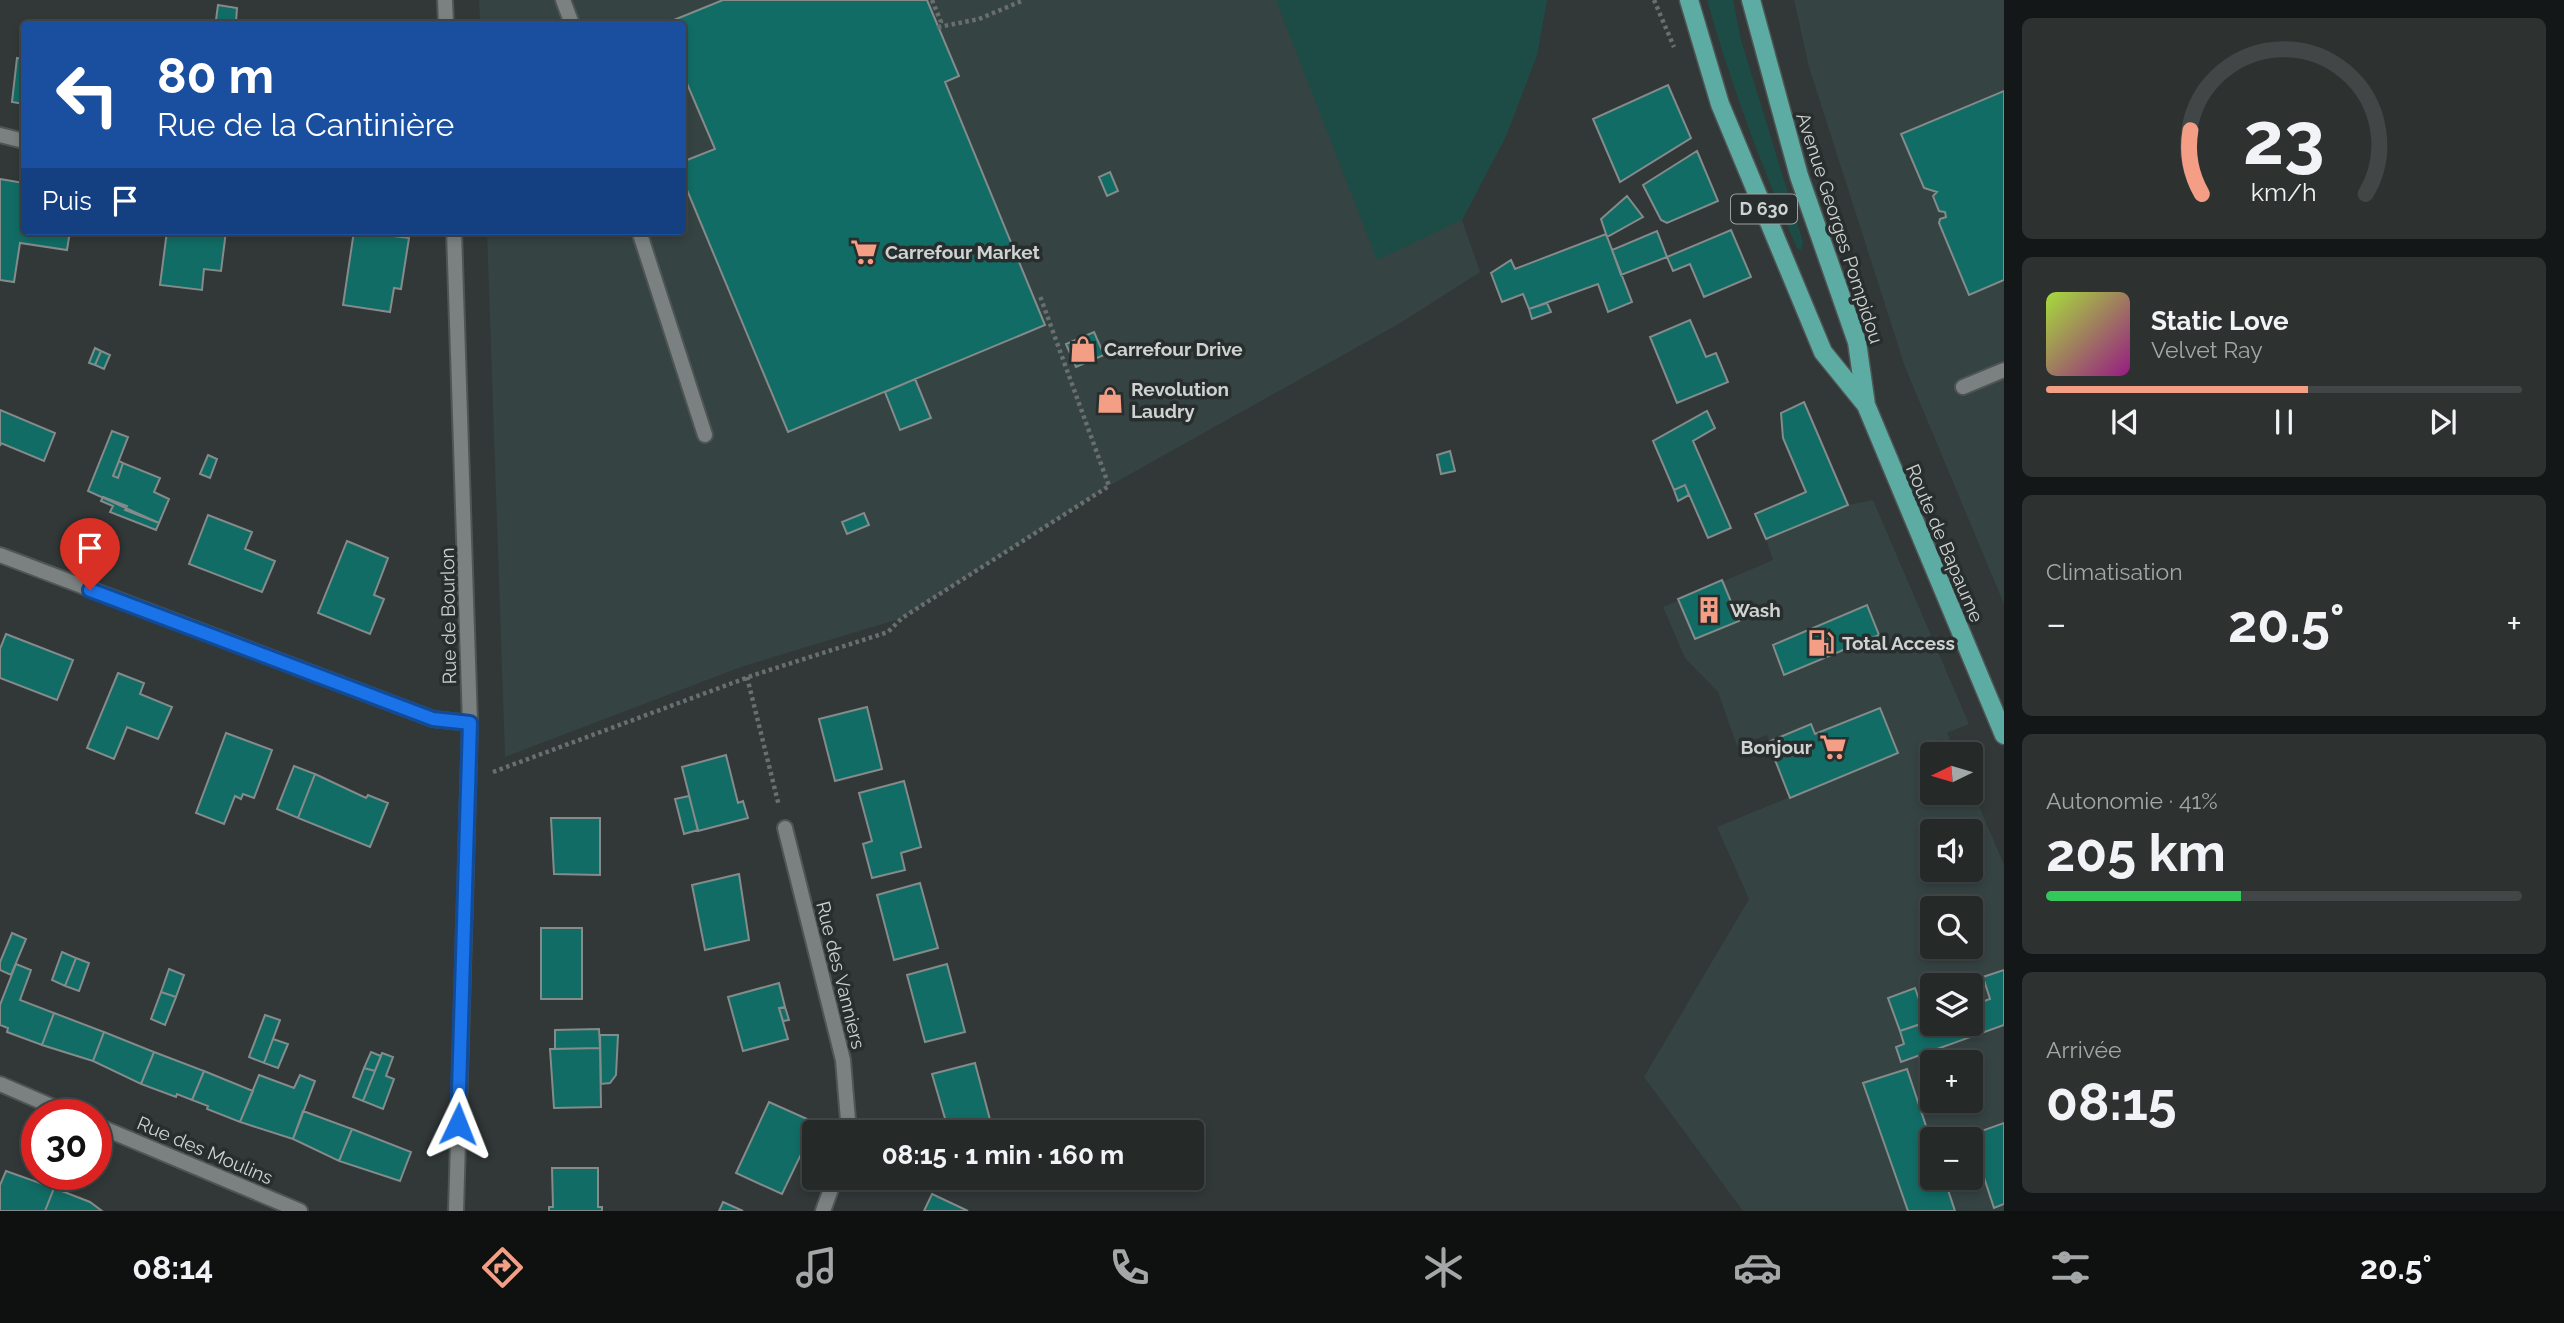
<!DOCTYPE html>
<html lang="fr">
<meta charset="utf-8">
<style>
:root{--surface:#252a29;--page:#2d3231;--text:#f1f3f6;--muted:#a3a7a8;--line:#424646;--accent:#f49e86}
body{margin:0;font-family:Raleway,sans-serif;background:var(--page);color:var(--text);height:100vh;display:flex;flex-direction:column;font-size:26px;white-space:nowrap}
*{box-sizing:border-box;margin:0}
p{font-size:23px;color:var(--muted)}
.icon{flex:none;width:38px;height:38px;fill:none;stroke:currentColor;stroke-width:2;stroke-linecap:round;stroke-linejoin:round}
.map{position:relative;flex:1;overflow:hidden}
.side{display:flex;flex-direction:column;gap:18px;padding:18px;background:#141717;width:560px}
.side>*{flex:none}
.top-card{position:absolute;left:21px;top:21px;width:665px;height:214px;border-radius:7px;box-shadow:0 4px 10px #0003,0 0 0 2px var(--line);background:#1a4fa0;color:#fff;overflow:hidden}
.needle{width:46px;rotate:265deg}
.fabs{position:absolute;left:1920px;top:742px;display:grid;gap:14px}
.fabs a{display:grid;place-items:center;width:63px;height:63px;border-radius:7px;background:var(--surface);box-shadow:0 4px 10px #0003,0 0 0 2px var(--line);font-size:35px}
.speed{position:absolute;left:21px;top:1099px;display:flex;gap:14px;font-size:35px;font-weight:700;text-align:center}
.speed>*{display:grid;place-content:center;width:91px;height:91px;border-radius:50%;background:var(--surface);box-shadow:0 4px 10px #0003,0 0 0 2px var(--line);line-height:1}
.speed .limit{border:10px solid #d22;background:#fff;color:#111}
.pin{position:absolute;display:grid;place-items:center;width:60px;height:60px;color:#fff;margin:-72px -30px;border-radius:50% 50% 50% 0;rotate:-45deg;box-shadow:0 0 7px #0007}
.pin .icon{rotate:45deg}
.me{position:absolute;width:77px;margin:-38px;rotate:2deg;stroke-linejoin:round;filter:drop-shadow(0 0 5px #0008)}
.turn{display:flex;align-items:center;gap:24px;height:147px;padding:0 21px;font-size:32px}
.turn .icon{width:91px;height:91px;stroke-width:2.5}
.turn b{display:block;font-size:49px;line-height:60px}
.then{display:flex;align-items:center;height:66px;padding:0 21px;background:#0003;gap:14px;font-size:26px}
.big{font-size:52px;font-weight:700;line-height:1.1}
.side .card{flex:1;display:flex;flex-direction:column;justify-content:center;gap:10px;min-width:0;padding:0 24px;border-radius:10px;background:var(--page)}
.side .dial{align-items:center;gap:0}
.dial svg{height:182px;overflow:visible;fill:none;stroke:var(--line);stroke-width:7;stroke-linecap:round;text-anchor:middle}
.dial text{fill:var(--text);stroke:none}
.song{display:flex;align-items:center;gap:21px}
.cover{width:84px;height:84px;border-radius:10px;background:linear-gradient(135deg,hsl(80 70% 55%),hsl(310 70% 35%))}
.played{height:7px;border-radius:4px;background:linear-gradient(90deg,var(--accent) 55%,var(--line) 55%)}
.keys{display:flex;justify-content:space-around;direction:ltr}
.heat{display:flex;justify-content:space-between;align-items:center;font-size:38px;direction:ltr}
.charge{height:10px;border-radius:5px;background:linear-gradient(90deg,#34c759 41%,var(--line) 0)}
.trip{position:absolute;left:802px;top:1120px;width:402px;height:70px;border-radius:7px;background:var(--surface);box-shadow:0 4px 10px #0003,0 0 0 2px var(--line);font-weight:700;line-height:70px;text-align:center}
.menu{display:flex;height:112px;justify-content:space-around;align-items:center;background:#0f1110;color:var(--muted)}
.menu .icon{width:49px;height:49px}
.menu .current{color:var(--accent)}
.menu b{font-size:32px;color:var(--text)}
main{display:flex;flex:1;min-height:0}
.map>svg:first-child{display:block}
</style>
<main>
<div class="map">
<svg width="2004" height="1211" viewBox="0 0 2004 1211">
<rect width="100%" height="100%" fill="#313837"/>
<path fill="#354342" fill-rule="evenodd" d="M479,0H1547L1537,55L1506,136L1462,220L1480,272L1402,322L1109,486L902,618L741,667L505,757L487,231H682V24H480Z
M1794,0H2004V604L1905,367L1809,67Z
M1873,500L1969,724L1947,733L1956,754H1932V793H1970L1971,787L2004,865V1211H1743L1644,1077L1749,899L1717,827L1790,797L1767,735L1737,746L1718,692L1685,658L1663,607L1773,560L1766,539L1848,505ZM1932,831H1970V870H1932ZM1932,908H1970V947H1932ZM1932,985H1970V1024H1932ZM1932,1062H1970V1101H1932ZM1932,1139H1970V1178H1932Z"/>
<path fill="#1d4c47" d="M1276,0H1547L1537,55L1506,136L1462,220L1377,260Z
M1707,0H1733L1741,40L1803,242L1801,250L1797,248C1762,167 1731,85 1707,0Z"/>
<path fill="#116c65" stroke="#848b8a" stroke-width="2" d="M723,0H927L959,76L945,82L1045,325L788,432L682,178V162L715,149L682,72V24H664Z
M218,5L237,8L236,22L216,20Z
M17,58L24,59V104L12,102Z
M1668,85L1691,138L1620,182L1593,119Z
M2004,91V280L1969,295L1939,223L1940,219L1946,217L1945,212L1939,211L1933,196L1937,192L1924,188L1901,134Z
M1697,151L1718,201L1667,223L1661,220L1643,185Z
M1110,172L1118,191L1107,196L1099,177Z
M0,179L24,183V231H70L67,250L20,243L14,282L0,280Z
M1627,196L1643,217L1607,237L1601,219Z
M1731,230L1751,277L1704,297L1690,264L1673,271L1667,257Z
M167,231H226L221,271L204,269L202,290L160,285Z
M354,231L409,238L401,289L394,288L390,312L343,305Z
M1657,231L1667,257L1621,275L1612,250Z
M1606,234L1632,302L1608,312L1598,284L1529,309L1523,294L1502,302L1491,273L1511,260L1515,269Z
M1547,303L1551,312L1532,319L1529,309Z
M1690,320L1706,357L1716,353L1728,382L1677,403L1650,337Z
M1094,332L1104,355L1076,367L1066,344Z
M95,348L101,351L95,365L89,363Z
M101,351L110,355L104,369L95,365Z
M915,379L931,418L900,430L885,392Z
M1804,402L1848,505L1766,539L1755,514L1806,492L1783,438L1781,413Z
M0,410L55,433L44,461L1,443L0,446Z
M1707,411L1715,428L1693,441L1731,528L1708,538L1685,485L1674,490L1653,441Z
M112,431L128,437L113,476L118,478L123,463L160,478L154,492L169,499L159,523L88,491Z
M1450,451L1455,471L1441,474L1437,455Z
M208,455L217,459L210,478L200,474Z
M119,461L123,463L118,478L113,476Z
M1685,485L1689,495L1678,501L1674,490Z
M103,497L127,506L125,510L159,523L156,530L110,512L113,506L101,501Z
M864,513L869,525L847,534L842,522Z
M208,515L252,532L245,549L275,561L262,592L189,564Z
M347,541L388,558L374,595L384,599L370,634L318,613Z
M1722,580L1739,621L1695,639L1678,599Z
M1867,605L1879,635L1784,675L1773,645Z
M6,634L73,660L57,700L0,678V649Z
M118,673L144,683L140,694L172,707L158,739L127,727L114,759L87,748Z
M867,707L882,769L835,781L819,719Z
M1880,708L1898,753L1790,798L1768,742L1811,724L1815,734Z
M226,733L272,750L254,798L243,794L241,799L235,796L224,824L196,813Z
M726,755L738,803L743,801L748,818L698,831L682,767Z
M294,766L315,774L298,818L277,809Z
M315,774L366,798L368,795L388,803L370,847L298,818Z
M904,781L921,847L901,853L905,870L872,878L863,844L872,841L859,793Z
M689,796L698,830L684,834L675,799Z
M551,818H600V875L554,874Z
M739,874L749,940L705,950L692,885Z
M920,883L938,948L894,960L877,895Z
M541,928H582V999H541Z
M12,933L26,939L11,975L0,970V962Z
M62,952L76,958L65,986L52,980Z
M76,958L89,963L79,991L65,986Z
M16,964L31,970L20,1000L54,1013L42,1045L7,1032L8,1028L0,1025V1005Z
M947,964L965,1032L925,1042L907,975Z
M169,969L184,975L176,997L161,992Z
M2004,970V1025L1901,1062L1896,1047L1904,1044L1900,1031L1932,1020V1024H1970V1006L1990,999L1983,977Z
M779,983L785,1007L779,1008L788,1039L743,1051L728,997Z
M1915,988L1927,1022L1900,1031L1888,998Z
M161,992L176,997L165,1025L151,1019Z
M785,1007L789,1020L783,1021L779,1008Z
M54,1013L104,1032L93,1061L42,1045Z
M265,1015L280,1020L264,1063L249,1057Z
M599,1029L600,1048L555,1049V1030Z
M104,1032L154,1052L141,1084L93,1061Z
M600,1035H618L616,1075L610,1083L601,1084Z
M273,1039L288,1044L278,1068L264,1063Z
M600,1048L601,1107L554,1108L550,1049Z
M154,1052L204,1071L192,1100L177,1094L176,1097L141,1084Z
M371,1052L381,1056L375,1071L364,1068Z
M382,1053L393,1057L386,1076L394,1079L383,1109L363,1101Z
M975,1063L992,1127L971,1132H949L932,1074Z
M364,1068L375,1071L363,1101L353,1097Z
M1907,1069L1932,1144V1178H1944L1955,1211H1908L1863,1083Z
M204,1071L253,1091L240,1122L207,1109L208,1106L192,1100Z
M259,1075L294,1088L300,1075L315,1081L293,1139L240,1122Z
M769,1102L816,1123L782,1194L736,1173Z
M303,1111L352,1129L339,1161L293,1139Z
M2004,1123V1204L1994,1208L1970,1135Z
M352,1129L411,1152L400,1181L339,1161Z
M552,1168H598V1207H602V1211H549V1207H553Z
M6,1171L54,1188L45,1211H0V1185Z
M54,1188L90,1202L102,1211H45Z
M932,1194L968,1211H924Z
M723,1202L743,1211H719Z"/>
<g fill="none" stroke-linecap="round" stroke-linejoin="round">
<defs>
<path id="lane" d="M563,0L572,24
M639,231L705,435
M1963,387L2004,370"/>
<path id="street" d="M445,0L446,24
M0,135L24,141
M454,231L470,723L456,1211
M0,555L433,719L470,723
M785,828L843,1060L849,1132
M0,1084L72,1115
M96,1125L300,1211
M823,1211L835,1178"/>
<path id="primary" d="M1689,0L1720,104L1823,352L1866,405
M1751,0L1799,176L1857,342L1866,405L2004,735"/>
</defs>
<use href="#lane" stroke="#4f5554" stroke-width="18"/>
<use href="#street" stroke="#4f5554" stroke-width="18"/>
<use href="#primary" stroke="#4f5554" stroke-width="21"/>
<path stroke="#696f6e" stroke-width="4.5" stroke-dasharray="3.5 3.5" stroke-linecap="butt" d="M932,0L941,22L939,27L979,19L1024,0
M1654,0L1674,47
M747,677L779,806
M493,772L754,675L888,632L902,618L1109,486L1040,296"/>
<use href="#lane" stroke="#7a8180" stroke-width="14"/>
<use href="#street" stroke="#7a8180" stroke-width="14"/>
<use href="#primary" stroke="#5daca4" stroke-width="18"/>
</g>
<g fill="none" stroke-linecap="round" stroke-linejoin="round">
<defs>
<path id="route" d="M90,590L433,719L470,723L458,1124"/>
</defs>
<use href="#route" stroke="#114b97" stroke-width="18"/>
<use href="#route" stroke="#1a73e8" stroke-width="12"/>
</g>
<defs>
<symbol id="supermarket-bare" viewBox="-9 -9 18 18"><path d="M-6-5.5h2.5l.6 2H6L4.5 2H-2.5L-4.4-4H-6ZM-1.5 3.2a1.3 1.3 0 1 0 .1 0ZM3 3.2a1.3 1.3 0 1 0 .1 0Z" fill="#f49e86" stroke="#282e2d" stroke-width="2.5" paint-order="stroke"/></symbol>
<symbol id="shop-bare" viewBox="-9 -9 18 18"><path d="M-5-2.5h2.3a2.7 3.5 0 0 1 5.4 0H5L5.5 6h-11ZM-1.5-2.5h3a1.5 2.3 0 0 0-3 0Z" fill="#f49e86" stroke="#282e2d" stroke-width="2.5" paint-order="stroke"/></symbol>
<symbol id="building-bare" viewBox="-9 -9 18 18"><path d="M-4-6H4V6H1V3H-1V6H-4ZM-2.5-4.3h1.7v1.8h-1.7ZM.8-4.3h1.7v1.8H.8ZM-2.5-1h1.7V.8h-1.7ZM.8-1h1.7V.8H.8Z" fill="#f49e86" stroke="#282e2d" stroke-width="2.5" paint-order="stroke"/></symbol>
<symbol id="fuel-bare" viewBox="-9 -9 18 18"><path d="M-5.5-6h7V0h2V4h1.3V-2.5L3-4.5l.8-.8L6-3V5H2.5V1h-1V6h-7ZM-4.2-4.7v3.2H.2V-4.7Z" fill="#f49e86" stroke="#282e2d" stroke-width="2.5" paint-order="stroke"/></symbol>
</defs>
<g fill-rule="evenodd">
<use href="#supermarket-bare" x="845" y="233" width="38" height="38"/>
<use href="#shop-bare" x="1064" y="330" width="38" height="38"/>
<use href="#shop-bare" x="1091" y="381" width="38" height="38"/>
<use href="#building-bare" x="1690" y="591" width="38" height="38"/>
<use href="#fuel-bare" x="1802" y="624" width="38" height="38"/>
<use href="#supermarket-bare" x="1814" y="728" width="38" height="38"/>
</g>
<g text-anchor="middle" stroke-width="7" stroke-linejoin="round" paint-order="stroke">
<rect fill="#282e2d" stroke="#9ca1a0" stroke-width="2" x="1731" y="194.5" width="66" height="29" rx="5"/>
<g font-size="18" font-weight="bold" fill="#ced2d1">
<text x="1764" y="215">D 630</text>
</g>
<g font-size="19" fill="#ced2d1" stroke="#282e2d">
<text transform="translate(1840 228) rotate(72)" y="7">Avenue Georges Pompidou</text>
<text transform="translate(1945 543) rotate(67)" y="7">Route de Bapaume</text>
<text transform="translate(448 616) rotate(-91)" y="7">Rue de Bourlon</text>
<text transform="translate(841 975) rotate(76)" y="7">Rue des Vanniers</text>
<text transform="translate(205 1150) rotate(23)" y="7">Rue des Moulins</text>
</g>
<g font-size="19" font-weight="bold" fill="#ced2d1" stroke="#282e2d" text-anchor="start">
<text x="885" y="259">Carrefour Market</text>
<text x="1104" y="356">Carrefour Drive</text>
<text x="1131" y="396">Revolution<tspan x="1131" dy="22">Laudry</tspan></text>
<text x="1730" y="617">Wash</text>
<text x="1842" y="650">Total Access</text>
<text x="1812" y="754" text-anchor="end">Bonjour</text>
</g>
</g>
</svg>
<div class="fabs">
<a><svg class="needle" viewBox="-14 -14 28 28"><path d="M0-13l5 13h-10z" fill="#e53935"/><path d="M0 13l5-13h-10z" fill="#a3a7a8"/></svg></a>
<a><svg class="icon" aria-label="sound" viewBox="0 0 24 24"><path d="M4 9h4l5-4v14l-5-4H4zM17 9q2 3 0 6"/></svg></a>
<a><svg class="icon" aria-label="search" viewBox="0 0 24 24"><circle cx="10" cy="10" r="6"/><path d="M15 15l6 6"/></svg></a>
<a><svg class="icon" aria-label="layers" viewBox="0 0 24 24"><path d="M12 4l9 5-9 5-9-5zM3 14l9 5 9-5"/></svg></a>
<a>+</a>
<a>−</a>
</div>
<div class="speed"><div class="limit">30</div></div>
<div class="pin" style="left:90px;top:590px;background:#d93025"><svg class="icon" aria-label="arrive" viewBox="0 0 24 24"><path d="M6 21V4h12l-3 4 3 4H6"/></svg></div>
<svg class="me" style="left:458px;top:1124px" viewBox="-20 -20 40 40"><path d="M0-17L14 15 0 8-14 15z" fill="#1a73e8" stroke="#fff" stroke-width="4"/></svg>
<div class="trip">08:15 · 1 min · 160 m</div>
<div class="top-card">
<div class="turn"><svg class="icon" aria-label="left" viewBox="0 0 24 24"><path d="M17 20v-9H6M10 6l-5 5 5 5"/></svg><div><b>80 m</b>Rue de la Cantinière</div></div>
<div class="then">Puis<svg class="icon" aria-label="arrive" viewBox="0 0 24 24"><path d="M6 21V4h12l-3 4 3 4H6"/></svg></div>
</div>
</div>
<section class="side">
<div class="card dial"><svg viewBox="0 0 100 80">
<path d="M14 69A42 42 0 1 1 86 69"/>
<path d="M14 69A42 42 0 0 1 9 41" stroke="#f49e86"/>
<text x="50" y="56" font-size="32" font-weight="700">23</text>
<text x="50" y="72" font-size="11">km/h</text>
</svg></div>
<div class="card">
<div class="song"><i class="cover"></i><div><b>Static Love</b><p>Velvet Ray</p></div></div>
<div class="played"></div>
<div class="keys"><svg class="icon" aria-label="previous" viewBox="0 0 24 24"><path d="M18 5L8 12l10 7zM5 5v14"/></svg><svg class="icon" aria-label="pause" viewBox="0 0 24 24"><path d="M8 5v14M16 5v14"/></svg><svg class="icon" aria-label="next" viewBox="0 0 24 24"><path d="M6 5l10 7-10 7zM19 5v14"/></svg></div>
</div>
<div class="card"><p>Climatisation</p>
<div class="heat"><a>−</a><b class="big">20.5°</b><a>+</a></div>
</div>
<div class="card"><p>Autonomie · 41%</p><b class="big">205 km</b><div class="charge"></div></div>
<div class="card"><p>Arrivée</p><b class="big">08:15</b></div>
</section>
</main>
<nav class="menu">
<b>08:14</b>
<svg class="icon current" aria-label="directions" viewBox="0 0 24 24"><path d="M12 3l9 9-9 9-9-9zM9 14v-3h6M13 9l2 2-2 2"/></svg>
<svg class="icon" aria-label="music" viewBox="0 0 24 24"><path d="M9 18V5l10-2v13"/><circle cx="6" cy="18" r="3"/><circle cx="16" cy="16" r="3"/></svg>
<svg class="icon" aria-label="phone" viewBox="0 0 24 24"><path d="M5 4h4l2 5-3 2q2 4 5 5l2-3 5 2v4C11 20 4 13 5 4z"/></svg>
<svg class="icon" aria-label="climate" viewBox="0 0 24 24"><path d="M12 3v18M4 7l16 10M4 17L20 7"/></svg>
<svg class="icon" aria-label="car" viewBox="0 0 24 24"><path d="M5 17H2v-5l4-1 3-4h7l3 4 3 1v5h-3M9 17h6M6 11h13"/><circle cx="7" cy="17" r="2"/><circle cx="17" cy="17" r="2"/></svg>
<svg class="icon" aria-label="filters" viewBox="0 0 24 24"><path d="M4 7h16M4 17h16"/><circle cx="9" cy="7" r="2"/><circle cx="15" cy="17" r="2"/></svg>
<b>20.5°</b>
</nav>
